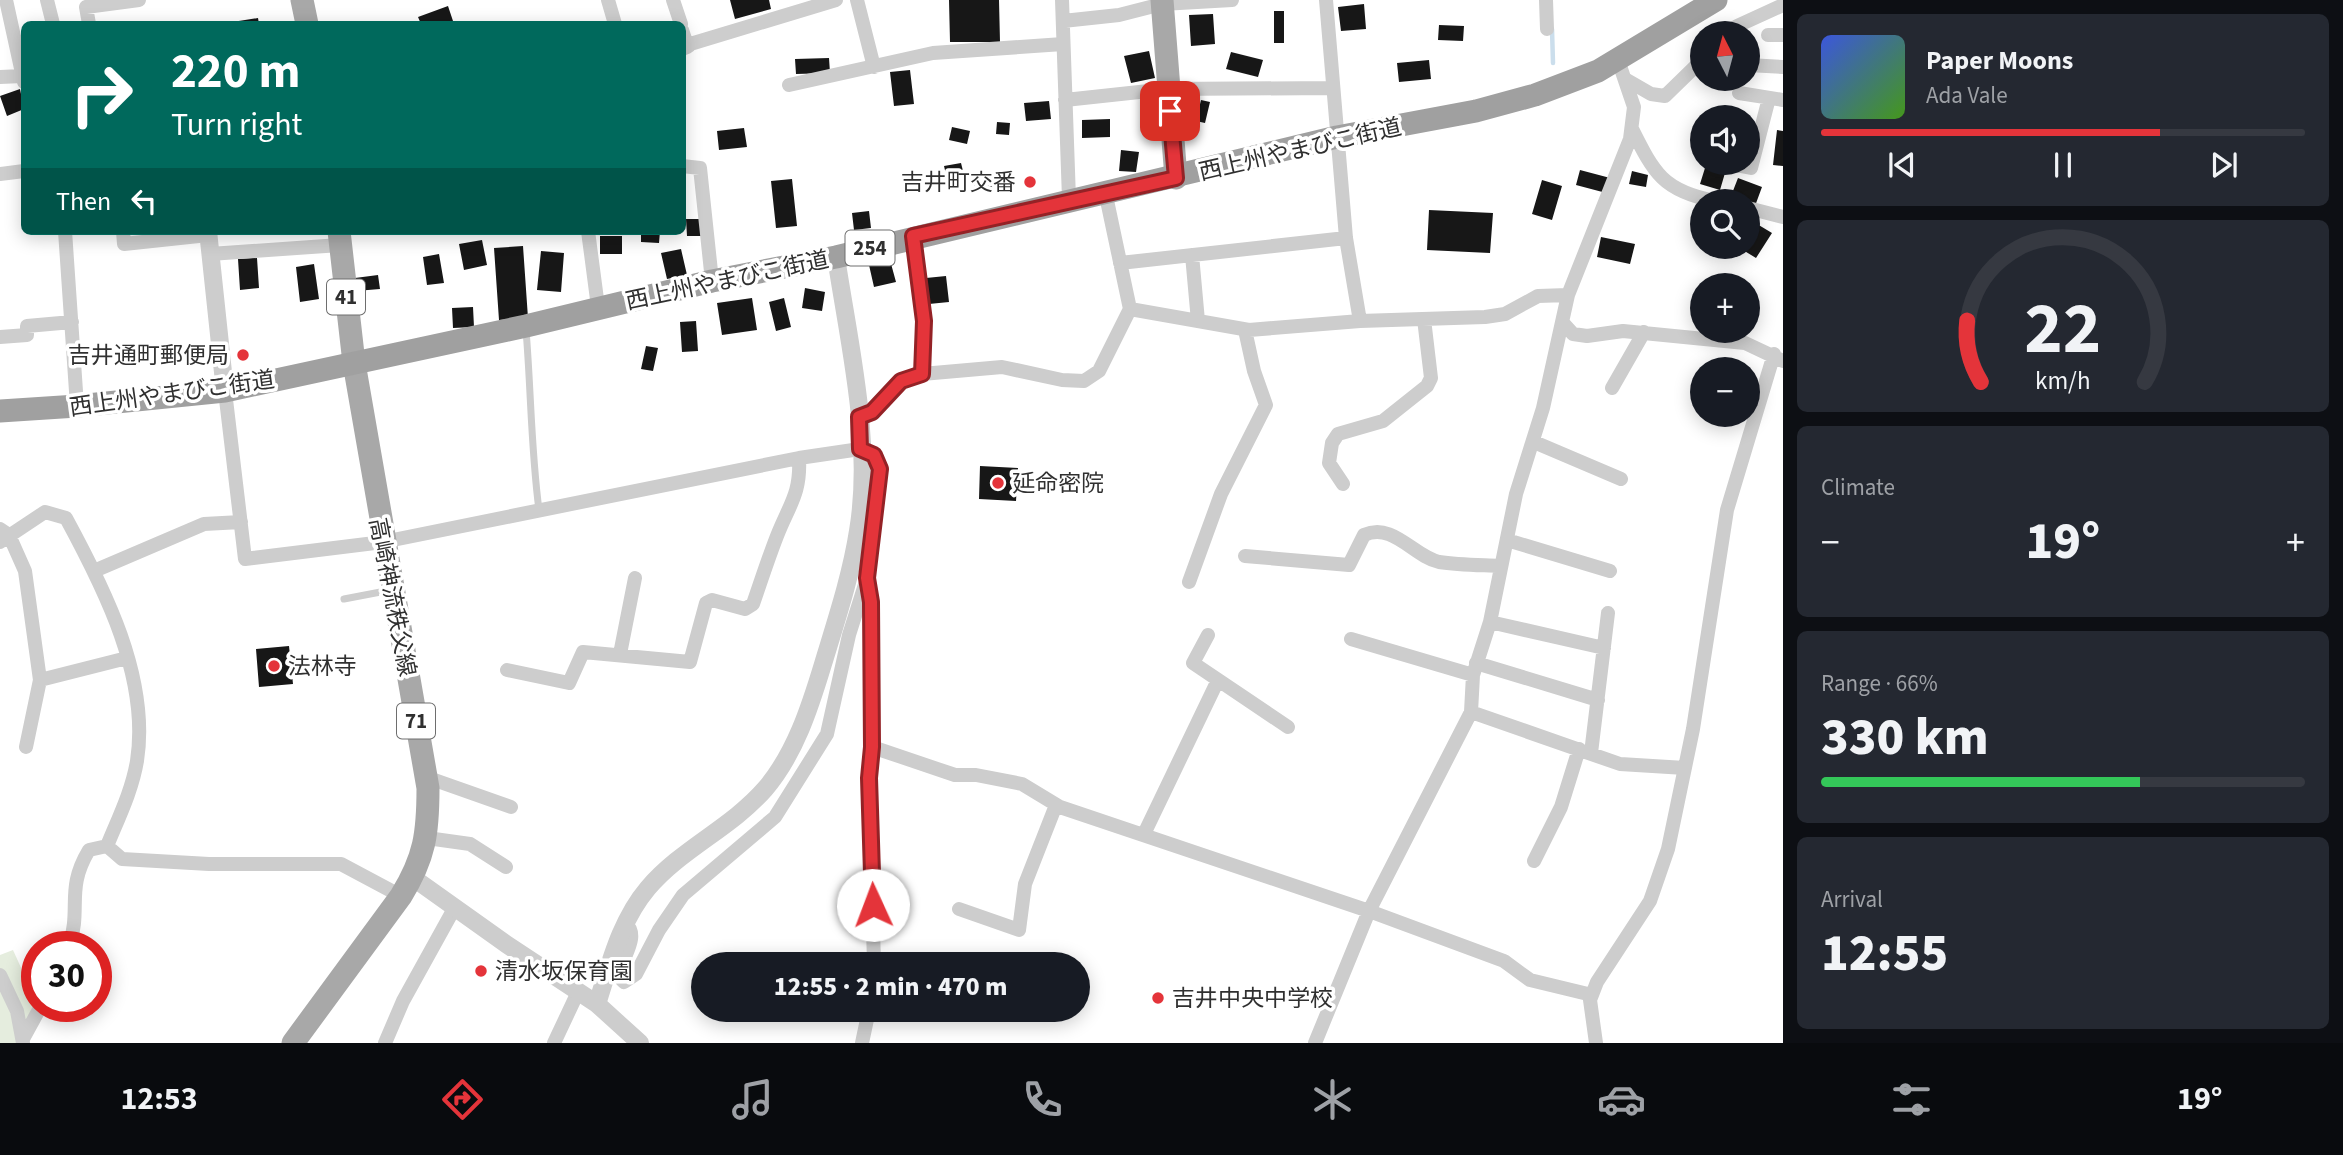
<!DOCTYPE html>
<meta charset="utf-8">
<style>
:root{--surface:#171b24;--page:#242831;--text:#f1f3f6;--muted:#9ea1a6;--line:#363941;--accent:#e4343a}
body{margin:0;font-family:"Source Sans 3","Noto Sans JP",sans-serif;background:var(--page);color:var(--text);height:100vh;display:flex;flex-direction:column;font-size:26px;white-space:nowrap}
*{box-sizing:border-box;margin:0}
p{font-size:23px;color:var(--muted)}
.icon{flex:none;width:38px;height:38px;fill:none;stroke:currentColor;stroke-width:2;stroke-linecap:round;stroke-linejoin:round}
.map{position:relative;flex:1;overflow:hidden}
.panel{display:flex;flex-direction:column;gap:14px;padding:14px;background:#0d0f14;width:560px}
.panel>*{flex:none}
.guide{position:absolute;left:21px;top:21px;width:665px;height:214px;border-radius:10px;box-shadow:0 4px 18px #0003;background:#00695c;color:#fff;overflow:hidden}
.needle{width:46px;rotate:354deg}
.buttons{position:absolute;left:1690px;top:21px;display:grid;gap:14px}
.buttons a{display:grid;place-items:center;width:70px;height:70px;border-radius:50%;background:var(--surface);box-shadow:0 4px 18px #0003;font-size:35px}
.speed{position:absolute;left:21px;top:931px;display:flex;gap:14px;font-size:35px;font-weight:700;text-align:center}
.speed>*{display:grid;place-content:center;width:91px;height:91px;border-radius:50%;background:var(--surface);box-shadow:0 4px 18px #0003;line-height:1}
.speed .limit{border:10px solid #d22;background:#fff;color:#111}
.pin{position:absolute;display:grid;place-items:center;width:60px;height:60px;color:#fff;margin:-30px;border-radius:14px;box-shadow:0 4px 10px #0006}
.me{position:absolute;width:77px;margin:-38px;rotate:358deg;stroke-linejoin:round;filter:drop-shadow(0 0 5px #0008)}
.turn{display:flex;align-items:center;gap:24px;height:147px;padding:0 35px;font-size:32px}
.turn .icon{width:91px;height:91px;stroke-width:2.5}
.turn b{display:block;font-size:49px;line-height:60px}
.then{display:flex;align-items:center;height:66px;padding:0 35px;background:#0003;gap:14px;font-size:26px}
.big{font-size:52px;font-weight:800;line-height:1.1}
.panel .tile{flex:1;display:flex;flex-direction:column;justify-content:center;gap:10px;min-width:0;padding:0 24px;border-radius:10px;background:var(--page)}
.panel .dial{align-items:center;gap:0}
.dial svg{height:182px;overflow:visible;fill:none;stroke:var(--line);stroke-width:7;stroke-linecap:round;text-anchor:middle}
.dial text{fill:var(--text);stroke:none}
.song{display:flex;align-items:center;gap:21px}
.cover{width:84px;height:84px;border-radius:10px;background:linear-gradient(135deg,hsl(230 70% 55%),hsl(100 70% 35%))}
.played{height:7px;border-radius:4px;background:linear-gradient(90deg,var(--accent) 70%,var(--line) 70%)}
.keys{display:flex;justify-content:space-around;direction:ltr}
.heat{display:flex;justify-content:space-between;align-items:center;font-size:38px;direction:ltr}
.charge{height:10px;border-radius:5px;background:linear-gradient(90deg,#34c759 66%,var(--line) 0)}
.trip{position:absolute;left:691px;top:952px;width:399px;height:70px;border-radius:35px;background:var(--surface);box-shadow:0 4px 18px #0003;font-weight:800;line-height:70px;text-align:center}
.tabs{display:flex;height:112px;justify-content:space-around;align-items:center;background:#090b0e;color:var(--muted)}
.tabs .icon{width:49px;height:49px}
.tabs .selected{color:var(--accent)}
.tabs b{font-size:32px;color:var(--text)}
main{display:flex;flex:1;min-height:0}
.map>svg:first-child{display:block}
</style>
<main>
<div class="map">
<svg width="1783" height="1043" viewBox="0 0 1783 1043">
<rect width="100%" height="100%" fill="#fff"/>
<path fill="#e5edde" d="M13,950L37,1003L21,1043H0V955Z"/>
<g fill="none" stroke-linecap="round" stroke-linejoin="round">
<path stroke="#cbdeec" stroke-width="4.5" d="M1552,29L1553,63"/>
</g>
<path fill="#171717" d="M730,0H769L771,9L735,19Z
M949,0H999L1000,42H950Z
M1364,4L1366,29L1341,31L1338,7Z
M448,6L454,24H421L418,17Z
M1274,11H1284V43H1274Z
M1213,14L1215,44L1191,46L1189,15Z
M258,18L259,24H226V23Z
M1439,25L1464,26L1463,41L1438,40Z
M1149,51L1155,78L1131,83L1124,56Z
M1231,52L1263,60L1258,77L1226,69Z
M829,58L830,73L796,74L795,59Z
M1429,60L1431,79L1399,82L1397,63Z
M910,70L914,104L894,106L890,72Z
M20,89L24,109L7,116L0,96Z
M1201,100L1210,102L1205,123L1196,121Z
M1049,101L1051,119L1026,121L1024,103Z
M1110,119V137L1082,138V120Z
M997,122L1010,123L1009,135L996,134Z
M952,127L970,131L967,144L949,140Z
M744,128L747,147L719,150L717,131Z
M1777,130L1783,131V166L1773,165Z
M1121,150L1139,152L1136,172L1119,171Z
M961,163L965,179L948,183L944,166Z
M1705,168L1725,173L1720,190L1700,184Z
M1580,170L1614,179L1610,194L1576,185Z
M1632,171L1648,175L1646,187L1629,184Z
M992,172L993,189L974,190L973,173Z
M1738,178L1762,187L1755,206L1731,196Z
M792,179L797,226L776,228L771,181Z
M1542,180L1562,186L1552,220L1532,214Z
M1429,210L1493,213L1490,253L1427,250Z
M869,211L871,228L854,230L852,213Z
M686,219H703L704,236H687Z
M1752,221L1772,233L1756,258L1738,247H1748V228Z
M641,231H660L659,243L641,242Z
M600,236H622V254H600Z
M1601,237L1635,244L1630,264L1597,257Z
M482,240L487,265L464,270L459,244Z
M523,246L528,318L499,320L494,248Z
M681,249L687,275L667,279L661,253Z
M541,251L564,253L561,292L537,290Z
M439,254L444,283L427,285L423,257Z
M257,258L259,288L240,290L238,259Z
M890,260L896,282L874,287L869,265Z
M314,264L319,299L300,302L296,267Z
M378,275L380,289L356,291L355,278Z
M946,276L949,302L929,304L926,278Z
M805,288L825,292L822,311L802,308Z
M752,298L757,330L722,335L717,303Z
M784,298L791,327L776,331L769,302Z
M473,307L474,327L453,328L452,308Z
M696,321L698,351L682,352L680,322Z
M646,346L658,348L653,371L641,369Z
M980,466L1018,468L1016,501L979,499Z
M289,646L293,684L259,687L256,649Z"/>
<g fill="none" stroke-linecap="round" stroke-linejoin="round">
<path stroke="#cdcdcd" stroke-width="7" d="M526,330C531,390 531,450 539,510
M344,599L391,590"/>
<path stroke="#cdcdcd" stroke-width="14" d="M6,0L24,82
M47,0L53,24
M608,0L615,24
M673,0L681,24
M857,0L874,67
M1062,0L1069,199
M1326,0L1346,238L1360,321
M1546,0L1547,29
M1063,21L1119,15L1162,4L1232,0
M89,24L86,7L139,0
M682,30L687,45L836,0
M1729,33L1737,26L1783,5
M1768,35H1783
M1748,65L1783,67
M0,77L22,76
M1625,79L1651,94L1665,96L1703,59
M789,85L933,53L1063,44
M1739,93L1783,100
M1065,100L1167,89L1333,88
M1632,129C1654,173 1663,191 1715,201
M1725,163L1751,168L1769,98
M682,166L700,168L712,281
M0,174L24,171
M1748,208L1783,217
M65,231L77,406
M123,231L124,244L208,235
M588,231L598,307
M210,254L340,245
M1192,255L1198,321
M1120,263L1346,238
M1130,309L1249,330L1360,321L1485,317L1505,314L1538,296L1568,295
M1563,323L1573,334L1587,336L1623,331L1745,343L1783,361
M0,337L27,335V326L72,322
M922,374L1002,367L1062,380L1084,381L1099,371L1130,309L1105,191
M1612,388L1644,332
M225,391L245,559L383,542L799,458L860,449L874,455L879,469L867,578L849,635L827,734L775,817L683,895L659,930L636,974L624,982L619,977C619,960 642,937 625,923
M859,417L872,412L901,381L922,374L924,321L913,236
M1534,442L1621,479
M1343,484L1329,463L1332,443L1338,434L1383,421L1427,386L1431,378L1424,319
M0,529L9,535L25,571L40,680L26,747
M1507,540L1610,571
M0,542L45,512L66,518C104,588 150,678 137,761C132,791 118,819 107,846L89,850C65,890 82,907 69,947
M1245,556L1349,565L1364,535C1393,522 1413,556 1439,562C1459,565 1480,565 1500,566
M94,571L204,524L241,522
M868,581L871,602L872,747L869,778L874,964
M1189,582L1221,494L1266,405L1254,371L1245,330
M1490,622L1604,648
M1208,635L1193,663L1288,727
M1351,639L1473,675
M620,654L635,578
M1476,663L1598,700
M507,670L569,683L583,652L690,662L706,603L712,600L745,609L753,604C761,581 768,559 777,536C789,505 801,494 799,458
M40,680L127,658
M1471,712L1620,764L1685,768
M872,747L955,775H976L1022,784L1060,807L1369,911L1504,961L1530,980L1592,995
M1591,753L1608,613
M426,777L511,807
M1144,834L1218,680
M427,838L470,844L506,867
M107,846L122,859L209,864H341L401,896
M1534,861L1561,807L1579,749
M959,909L1019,930L1025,884L1056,805
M0,975L17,1011L23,1043
M23,1039L41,1006
M385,1043L403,1001L455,907
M554,1043L578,992
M862,1043L869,1010
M1315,1043L1369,911L1471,712L1473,675L1490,622L1516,494L1543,408L1568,295L1630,139L1634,107L1618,60
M1596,1043L1590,1000L1597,982L1650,901L1668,849L1693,729L1727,510L1774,354"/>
<path stroke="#cdcdcd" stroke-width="18" d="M682,47L687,45
M208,231L225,391
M412,877L506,944L597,1004L640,1043
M597,1004C610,964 620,921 648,888C681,849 731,828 765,789C795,754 810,707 823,664C836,621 851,576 858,531C873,442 849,344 836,257"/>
<path stroke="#a8a8a8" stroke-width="23" d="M302,0L307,24
M1162,0L1176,178
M293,1043L401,896C425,857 428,833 428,788L354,363L339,231"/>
<path stroke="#a0a0a0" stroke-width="23" d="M0,411L77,406L225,391L526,326L712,281L836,257L1337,137L1476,111L1535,95L1598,71L1716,0"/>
</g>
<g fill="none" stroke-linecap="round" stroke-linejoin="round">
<defs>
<path id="route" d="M873,905L869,778L872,747L871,602L867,578L880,469L874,455L860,449L859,417L872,412L901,381L922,374L924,321L913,236L1176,178L1170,111"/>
</defs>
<use href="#route" stroke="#942226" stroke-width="18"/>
<use href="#route" stroke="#e4343a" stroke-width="12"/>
</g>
<g fill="#e4343a" stroke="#fff" stroke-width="2.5">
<circle cx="1030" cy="182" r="7"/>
<circle cx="243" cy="355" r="7"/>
<circle cx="998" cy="483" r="7"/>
<circle cx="274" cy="666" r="7"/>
<circle cx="481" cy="971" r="7"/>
<circle cx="1158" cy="998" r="7"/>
</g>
<g text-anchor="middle" stroke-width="7" stroke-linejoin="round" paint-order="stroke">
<g fill="#fff" stroke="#6e6e6e" stroke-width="2">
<rect x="845.5" y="230.5" width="49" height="35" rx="5"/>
<rect x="327" y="279.5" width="38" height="35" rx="5"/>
<rect x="397" y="703.5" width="38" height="35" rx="5"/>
</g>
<g font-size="21" font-weight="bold" fill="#303030">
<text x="870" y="255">254</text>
<text x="346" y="304">41</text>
<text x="416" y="728">71</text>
</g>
<g font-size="23" fill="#303030" stroke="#fff">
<text transform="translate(1300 149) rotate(-13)" y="8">西上州やまびこ街道</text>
<text transform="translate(727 280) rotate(-12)" y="8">西上州やまびこ街道</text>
<text transform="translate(172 393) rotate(-8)" y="8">西上州やまびこ街道</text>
<text transform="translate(393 597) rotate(79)" y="8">高崎神流秩父線</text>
</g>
<g font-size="23" fill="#303030" stroke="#fff" text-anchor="start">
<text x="1016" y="190" text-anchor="end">吉井町交番</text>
<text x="229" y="363" text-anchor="end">吉井通町郵便局</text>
<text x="1012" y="491">延命密院</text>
<text x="288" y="674">法林寺</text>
<text x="495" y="979">清水坂保育園</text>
<text x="1172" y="1006">吉井中央中学校</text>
</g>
</g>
</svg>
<div class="buttons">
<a><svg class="needle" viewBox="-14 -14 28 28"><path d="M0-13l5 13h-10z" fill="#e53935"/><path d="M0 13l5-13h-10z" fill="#9ea1a6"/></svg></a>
<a><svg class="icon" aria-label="sound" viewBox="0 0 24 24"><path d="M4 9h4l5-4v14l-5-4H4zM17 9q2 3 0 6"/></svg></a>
<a><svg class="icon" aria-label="search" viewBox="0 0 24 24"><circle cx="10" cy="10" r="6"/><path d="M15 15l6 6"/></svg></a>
<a>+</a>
<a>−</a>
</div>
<div class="speed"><div class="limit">30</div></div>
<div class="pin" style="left:1170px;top:111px;background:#d93025"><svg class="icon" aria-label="arrive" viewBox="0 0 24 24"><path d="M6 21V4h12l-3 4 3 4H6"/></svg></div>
<svg class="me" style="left:873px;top:905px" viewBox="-20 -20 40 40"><circle r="19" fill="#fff"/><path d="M0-13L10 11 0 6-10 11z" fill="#e4343a"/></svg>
<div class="trip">12:55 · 2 min · 470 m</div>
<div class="guide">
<div class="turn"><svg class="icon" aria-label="right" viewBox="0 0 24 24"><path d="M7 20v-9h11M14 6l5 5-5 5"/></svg><div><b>220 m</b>Turn right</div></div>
<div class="then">Then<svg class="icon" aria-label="left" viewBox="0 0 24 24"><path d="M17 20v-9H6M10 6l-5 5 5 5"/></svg></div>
</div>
</div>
<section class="panel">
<div class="tile">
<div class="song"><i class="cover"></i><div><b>Paper Moons</b><p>Ada Vale</p></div></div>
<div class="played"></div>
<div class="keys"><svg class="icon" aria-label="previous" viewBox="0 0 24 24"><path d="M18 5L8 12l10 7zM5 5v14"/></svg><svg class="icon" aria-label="pause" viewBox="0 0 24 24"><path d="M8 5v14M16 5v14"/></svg><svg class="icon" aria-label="next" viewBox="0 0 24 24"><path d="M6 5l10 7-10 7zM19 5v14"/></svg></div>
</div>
<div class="tile dial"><svg viewBox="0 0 100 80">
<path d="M14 69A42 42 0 1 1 86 69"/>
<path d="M14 69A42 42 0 0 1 8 42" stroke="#e4343a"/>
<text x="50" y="56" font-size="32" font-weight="700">22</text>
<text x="50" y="72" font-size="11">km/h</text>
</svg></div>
<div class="tile"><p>Climate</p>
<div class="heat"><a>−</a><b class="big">19°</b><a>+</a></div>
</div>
<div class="tile"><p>Range · 66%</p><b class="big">330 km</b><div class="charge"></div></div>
<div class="tile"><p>Arrival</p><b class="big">12:55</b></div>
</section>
</main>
<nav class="tabs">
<b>12:53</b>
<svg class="icon selected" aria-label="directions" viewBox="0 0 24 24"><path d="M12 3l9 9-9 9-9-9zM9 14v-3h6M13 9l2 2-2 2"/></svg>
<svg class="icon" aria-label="music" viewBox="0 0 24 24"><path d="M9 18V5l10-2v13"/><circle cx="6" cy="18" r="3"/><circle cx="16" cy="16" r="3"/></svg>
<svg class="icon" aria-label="phone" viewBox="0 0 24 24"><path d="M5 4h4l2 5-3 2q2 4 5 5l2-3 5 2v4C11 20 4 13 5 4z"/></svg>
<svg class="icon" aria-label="climate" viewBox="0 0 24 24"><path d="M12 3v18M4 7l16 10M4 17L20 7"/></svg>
<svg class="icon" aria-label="car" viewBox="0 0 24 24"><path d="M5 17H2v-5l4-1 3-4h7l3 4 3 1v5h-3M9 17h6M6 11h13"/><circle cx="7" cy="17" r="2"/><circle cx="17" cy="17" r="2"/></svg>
<svg class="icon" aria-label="filters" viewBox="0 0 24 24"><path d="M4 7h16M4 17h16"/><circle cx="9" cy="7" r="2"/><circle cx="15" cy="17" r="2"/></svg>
<b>19°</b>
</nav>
